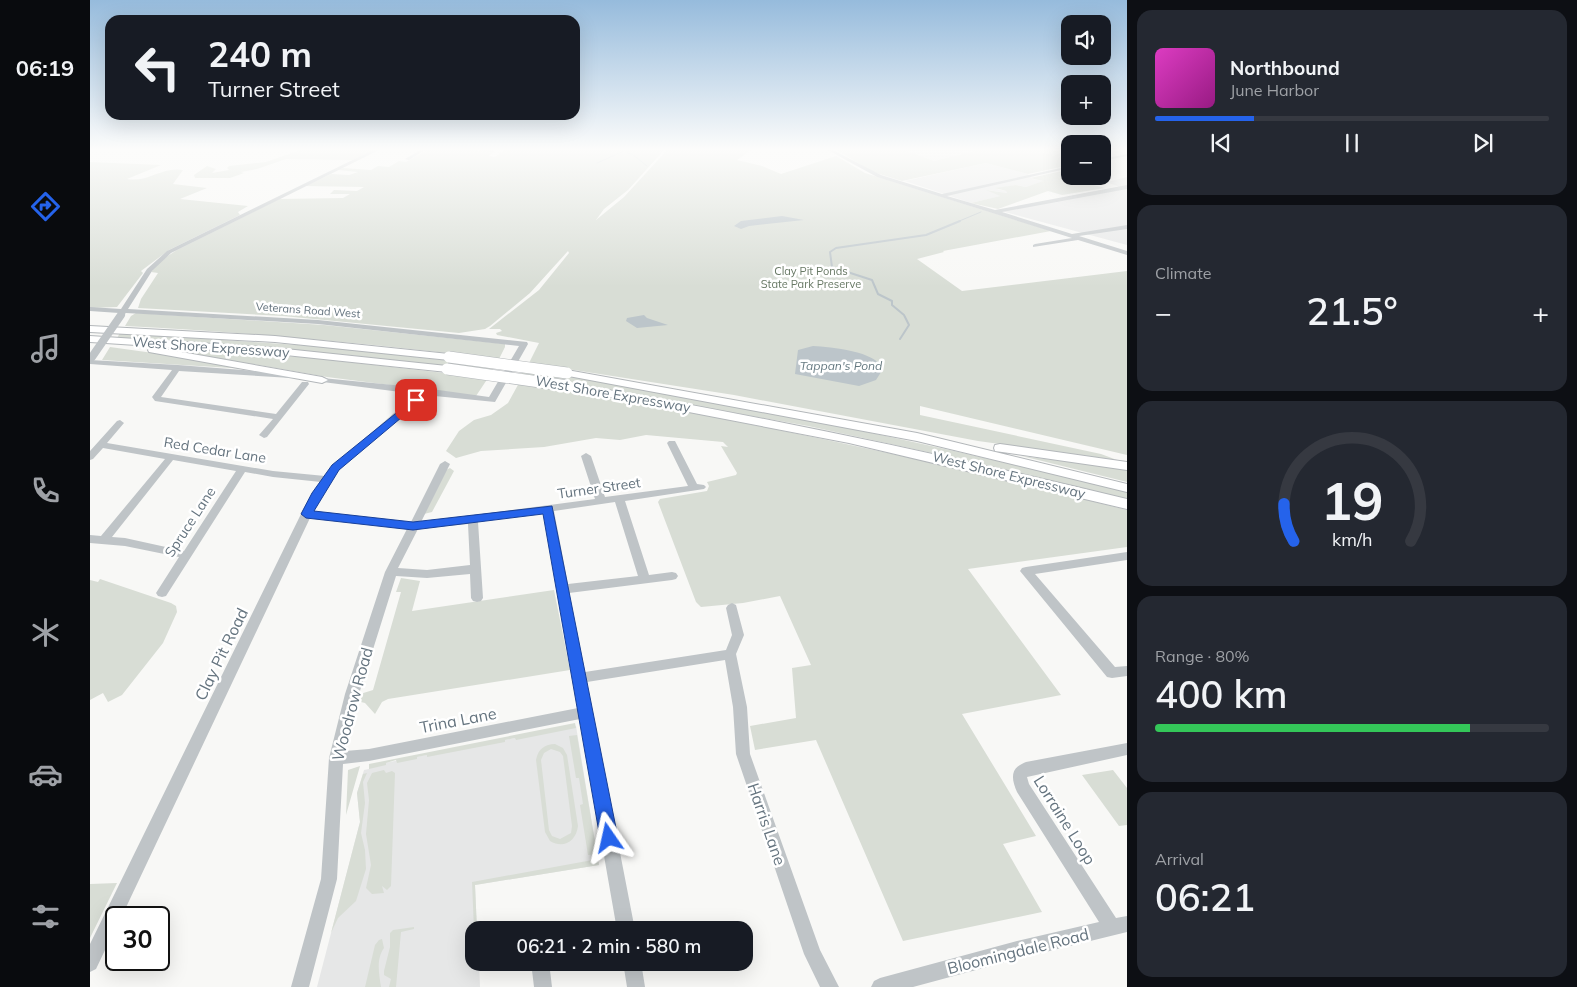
<!DOCTYPE html>
<meta charset="utf-8">
<style>
:root{--surface:#171b24;--page:#242831;--text:#f1f3f6;--muted:#9ea1a6;--line:#363941;--accent:#2563eb}
body{margin:0;font-family:Mulish,sans-serif;background:var(--page);color:var(--text);height:100vh;display:flex;flex-direction:column;font-size:19px;white-space:nowrap}
*{box-sizing:border-box;margin:0}
p{font-size:16px;color:var(--muted)}
.icon{flex:none;width:28px;height:28px;fill:none;stroke:currentColor;stroke-width:2;stroke-linecap:round;stroke-linejoin:round}
.map{position:relative;flex:1;overflow:hidden}
.drawer{display:flex;flex-direction:column;gap:10px;padding:10px;background:#0d0f14;width:450px}
.drawer>*{flex:none}
.banner{position:absolute;left:15px;top:15px;width:475px;height:105px;border-radius:15px;box-shadow:0 5px 20px #0002;background:#171b24;color:var(--text);overflow:hidden}
.tools{position:absolute;left:971px;top:15px;display:grid;gap:10px}
.tools a{display:grid;place-items:center;width:50px;height:50px;border-radius:10px;background:var(--surface);box-shadow:0 5px 20px #0002;font-size:25px}
.speed{position:absolute;left:15px;top:906px;display:flex;gap:10px;font-size:25px;font-weight:700;text-align:center}
.speed>*{display:grid;place-content:center;width:65px;height:65px;border-radius:50%;background:var(--surface);box-shadow:0 5px 20px #0002;line-height:1}
.speed .limit{border:2px solid #111;border-radius:8px;background:#fff;color:#111}
.pin{position:absolute;display:grid;place-items:center;width:42px;height:42px;color:#fff;margin:-21px;border-radius:10px;box-shadow:0 2px 8px #0006}
.me{position:absolute;width:55px;margin:-28px;rotate:349deg;stroke-linejoin:round;filter:drop-shadow(0 0 4px #0008)}
.turn{display:flex;align-items:center;gap:18px;height:105px;padding:0 20px;font-size:22px}
.turn .icon{width:65px;height:65px;stroke-width:2.5}
.turn b{display:block;font-size:35px;line-height:42px}
.big{font-size:38px;font-weight:600;line-height:1.1}
.drawer .card{flex:1;display:flex;flex-direction:column;justify-content:center;gap:8px;min-width:0;padding:0 18px;border-radius:15px;background:var(--page)}
.drawer .dial{align-items:center;gap:0}
.dial svg{height:130px;overflow:visible;fill:none;stroke:var(--line);stroke-width:7;stroke-linecap:round;text-anchor:middle}
.dial text{fill:var(--text);stroke:none}
.song{display:flex;align-items:center;gap:15px}
.cover{width:60px;height:60px;border-radius:8px;background:linear-gradient(135deg,hsl(310 70% 55%),hsl(310 70% 35%))}
.played{height:5px;border-radius:2px;background:linear-gradient(90deg,var(--accent) 25%,var(--line) 25%)}
.keys{display:flex;justify-content:space-around;direction:ltr}
.heat{display:flex;justify-content:space-between;align-items:center;font-size:28px;direction:ltr}
.charge{height:8px;border-radius:4px;background:linear-gradient(90deg,#34c759 80%,var(--line) 0)}
.trip{position:absolute;left:375px;top:921px;width:288px;height:50px;border-radius:15px;background:var(--surface);box-shadow:0 5px 20px #0002;font-weight:600;line-height:50px;text-align:center}
main{display:flex;flex:1;min-height:0}
.tab-bar{display:flex;flex-direction:column;width:90px;justify-content:space-around;align-items:center;background:#090b0e;color:var(--muted)}
.tab-bar .icon{width:35px;height:35px}
.tab-bar .on{color:var(--accent)}
.tab-bar b{font-size:22px;color:var(--text)}
.map>svg:first-child{display:block}
</style>
<main>
<nav class="tab-bar">
<b>06:19</b>
<svg class="icon on" aria-label="directions" viewBox="0 0 24 24"><path d="M12 3l9 9-9 9-9-9zM9 14v-3h6M13 9l2 2-2 2"/></svg>
<svg class="icon" aria-label="music" viewBox="0 0 24 24"><path d="M9 18V5l10-2v13"/><circle cx="6" cy="18" r="3"/><circle cx="16" cy="16" r="3"/></svg>
<svg class="icon" aria-label="phone" viewBox="0 0 24 24"><path d="M5 4h4l2 5-3 2q2 4 5 5l2-3 5 2v4C11 20 4 13 5 4z"/></svg>
<svg class="icon" aria-label="climate" viewBox="0 0 24 24"><path d="M12 3v18M4 7l16 10M4 17L20 7"/></svg>
<svg class="icon" aria-label="car" viewBox="0 0 24 24"><path d="M5 17H2v-5l4-1 3-4h7l3 4 3 1v5h-3M9 17h6M6 11h13"/><circle cx="7" cy="17" r="2"/><circle cx="17" cy="17" r="2"/></svg>
<svg class="icon" aria-label="filters" viewBox="0 0 24 24"><path d="M4 7h16M4 17h16"/><circle cx="9" cy="7" r="2"/><circle cx="15" cy="17" r="2"/></svg>
</nav>
<div class="map">
<svg width="1037" height="987" viewBox="0 0 1037 987">
<rect width="100%" height="100%" fill="#f8f8f6"/>
<path fill="#e6e7e7" d="M813,149H892L844,161Z
M896,163L938,174L942,179L954,181L936,187L926,185L907,189L916,191L917,193L897,190L911,196L881,203L815,181Z
M1037,177V245L908,210L1029,187L1017,182Z
M486,726L509,865L385,885L387,930H384V962L389,963L390,987H227L270,822L267,793L274,770L279,769V766Z"/>
<path fill="#d8ddd5" fill-rule="evenodd" d="M213,149H286L263,160L196,159L167,169L151,172L154,173L140,178H105L104,175L117,166L126,169L122,173L139,170L137,168L139,166L176,162Z
M339,149L396,151L404,152L399,156L405,157L414,150L389,149H575L538,190L514,209L506,220L534,197L578,149H663L647,160L672,166L691,174L746,156L775,173L961,231L853,251L854,252L827,259L872,291L1037,271V455L830,406V415L1011,454L1027,460L888,441L644,395L439,363L449,343L407,335L406,333L412,331L410,329H399L449,290L479,253L478,251L440,293L400,326L395,329L369,333L193,316L48,308L51,299L68,273L61,272L73,259L87,250L189,199L253,198L260,194H240L244,190L267,191L274,187L215,186L241,174L259,175L268,172L248,170L253,168L281,170L288,166L299,167L309,161L316,162Z
M745,149H813L844,161L892,149H980V165L938,174L896,163L812,181L783,172Z
M0,162L71,165L37,179C57,183 73,166 93,170L83,184L117,188L90,199L158,206L148,212L150,215L79,250L51,271L53,273L27,307L0,308Z
M977,170L980,171V176H985L984,180L1015,188L972,195L958,191L908,209L881,203L910,196L896,190L917,193L916,191L905,188L926,185L936,187L953,181L940,178Z
M46,313L234,325L415,344V347L409,359C284,344 160,332 35,326L41,316Z
M30,333L237,347L405,366L402,371L258,355L27,338Z
M20,347L92,357L157,369L12,360Z
M64,347L224,358L398,378L386,396L237,377Z
M433,370C637,399 838,443 1037,492V500L865,458L718,426L431,375Z
M429,383C634,415 836,459 1037,510V547L878,569L971,695L872,714L946,836L913,844L952,912L813,941L726,740L665,750L660,726L706,718L702,668L721,665L690,596L653,603L611,607L606,602L568,502L570,499L617,491L619,486L617,482L646,475L647,473L631,446L638,447L633,442L556,435L530,440L506,438L454,447L391,451L366,458L356,451L369,431L384,420L401,415L418,403Z
M931,456L1037,469V482L944,459Z
M360,468L364,471L342,512L334,514L356,470Z
M311,578L330,581L322,611L464,590L480,670L298,699L292,702L285,714L275,703L267,701V695L283,690L311,592H306Z
M10,579L81,603L86,606L87,612L73,643L32,695L18,702L13,693L0,700V580L8,582Z
M485,723L486,728L426,740L425,738L415,740V742L337,757V755L327,757V759L307,763L306,760L296,763V765L279,769V764Z
M487,735L507,854L498,855L490,805L493,804L489,778H486L479,736Z
M465,744L473,748L477,755L488,826C486,842 473,849 460,841L455,832L446,760C448,749 455,744 465,744ZM461,749L470,752L473,756L482,826L481,833L470,839L462,836L459,830L451,760L454,753Z
M270,766L256,815L258,770Z
M294,770L296,773L302,771L305,773L301,886L297,890L292,886L294,893L282,894L276,888L281,865L276,834L279,800L277,783L282,773Z
M1023,770L1037,788V825L1029,826L992,775Z
M277,773L273,782L275,803L271,833L275,850L276,869L266,901L248,918L241,933L270,822L267,793L273,774Z
M508,859L509,865L385,885L387,930H384L382,882Z
M27,883L0,938V884Z
M324,927V929L311,932L306,987H299L301,979L294,975V971L300,947V933L303,930Z
M292,939L294,948C286,959 289,974 291,987H275L285,945L289,940Z"/>
<path fill="#bcc5ca" d="M692,216L714,220L659,226L651,229L644,226L651,221Z
M554,315L557,318L578,325L547,328L536,321L537,318Z
M723,346C741,347 786,351 793,369L786,380L769,386L705,374L708,350Z"/>
<g fill="none" stroke-linecap="round" stroke-linejoin="round">
<path stroke="#bcc5ca" stroke-width="1" d="M541,149L537,153L542,154L557,166
M507,163L532,152V149
M867,222L891,212"/>
<path stroke="#bcc5ca" stroke-width="2" d="M810,339L819,325L814,315L802,305V301L788,294L782,280L742,267L740,252L746,248L836,235L870,221"/>
<defs>
<path id="highway" d="M0,326L185,336L359,354L364,357L359,360L185,342L0,332Z
M0,336L186,348L357,366L363,369L357,372L186,354L0,342Z
M63,347L232,377L238,380L232,383L59,352L58,350Z
M477,370L827,433L1037,484V492L827,441L473,375L471,373Z
M478,383C666,415 852,454 1037,499V509L759,443L474,388V384Z
M910,444L1037,462V470L905,451L904,448L905,445Z"/>
</defs>
<use href="#highway" stroke="#b3b7ba" stroke-width="2"/>
<path fill="#bfc4c7" fill-rule="evenodd" d="M285,149H291L81,253L62,271L38,309L228,320L437,342L438,344L405,402L335,395L249,470L232,494L223,511L321,522L350,464L355,461L360,464L331,522L505,499L491,456L496,453L501,456L515,497L598,486L577,443L579,441H585L607,484L614,485L616,487L614,489L535,501L559,575L582,572L586,573L588,576L586,579L582,580L479,593L495,672L636,650L642,635L636,608L638,605L642,603L646,605L654,635L646,654L657,707L660,754L730,950L749,987H730L714,954L646,754L643,707L635,660L497,682L545,930H527L490,719L279,761L253,764L247,879L219,987H201L231,879L239,758L255,694L295,572L317,529L220,518L31,918H26V927L6,969L0,972V944L211,514L222,493L231,482L183,477L155,472L76,596L72,597L68,596L66,593L89,557L35,546L0,543V535L11,536L75,459L13,448L3,459L0,460V451L27,421L30,420L34,423L17,443L183,471L235,476L243,466L326,394L225,381L221,379L222,377L334,388L399,397L429,346L228,324L36,313L31,317L27,315L29,313L0,311V307L31,309L57,269L77,251ZM83,460L146,471L94,551L35,538L22,537ZM525,502L548,576L478,584L464,511ZM454,513L488,708L279,749L255,751L269,694L306,576L337,578L380,574L381,598L383,601L387,602L391,601L393,598L388,522ZM378,524L380,565L337,570L308,568L328,529Z
M332,149H337L319,160L315,159Z
M382,149H397L405,151L403,152Z
M736,149H741L791,175L852,194L980,166V168L857,196L905,210L1037,185V189L912,212L982,234L1037,225V229L989,236L1037,251V255L988,240L943,247V245L945,244L982,238L787,177Z
M1037,154V156L1012,161V159Z
M0,360L88,365L204,374V378H201L89,371L71,397L186,414L212,382H218L219,384L177,437L174,438L169,435L183,419L65,401L62,397L82,370L0,364Z
M1037,552V560L945,574L1025,667L1037,666V676L1022,678L1017,677L930,571L932,568L936,567Z
M1037,743V755L937,777L939,784L1026,918L1037,916V932L927,959L823,987H781L784,981L790,978L927,941L1009,922L927,792C921,778 920,768 936,762Z
M441,962H459L462,987H444Z
M533,962H551L555,987H537Z"/>
<use href="#highway" fill="#fff" fill-rule="evenodd"/>
<defs>
<path id="highway-bridge" d="M359,357L477,373
M357,369L478,386"/>
</defs>
<use href="#highway-bridge" stroke="#b3b7ba" stroke-width="12" stroke-linecap="butt"/>
<path stroke="#bfc4c7" stroke-width="8" d="M2,357L31,315"/>
<use href="#highway-bridge" stroke="#fff" stroke-width="11"/>
</g>
<linearGradient id="sky" x2="0" y2="1"><stop stop-color="#96bbdc"/><stop offset="0.52" stop-color="#fcfcfb"/><stop offset="1" stop-color="#fcfcfb" stop-opacity="0"/></linearGradient>
<rect width="1037" height="287" fill="url(#sky)"/>
<path fill="#2563eb" stroke="#184099" d="M326,397L331,400L330,402L249,470L224,511L323,522L462,506L528,838L525,844L519,847L513,844L510,838L453,514L323,530L216,518L211,514L222,493L242,465Z"/>
<g text-anchor="middle" stroke-width="5" stroke-linejoin="round" paint-order="stroke">
<g font-size="11" fill="#677864" stroke="#fff">
<text x="721" y="275">Clay Pit Ponds<tspan x="721" dy="13">State Park Preserve</tspan></text>
</g>
<g font-size="11" fill="#65747f" stroke="#fff">
<text transform="translate(218 310) rotate(4)" y="4">Veterans Road West</text>
</g>
<g font-size="12" font-style="italic" fill="#657980" stroke="#fff">
<text x="751" y="370">Tappan's Pond</text>
</g>
<g font-size="14" fill="#65747f" stroke="#fff">
<text transform="translate(121 347) rotate(4)" y="5">West Shore Expressway</text>
<text transform="translate(523 394) rotate(10)" y="5">West Shore Expressway</text>
<text transform="translate(125 450) rotate(9)" y="5">Red Cedar Lane</text>
<text transform="translate(919 475) rotate(14)" y="5">West Shore Expressway</text>
<text transform="translate(509 488) rotate(-8)" y="5">Turner Street</text>
<text transform="translate(100 522) rotate(-57)" y="5">Spruce Lane</text>
</g>
<g font-size="16" fill="#65747f" stroke="#fff">
<text transform="translate(131 654) rotate(-64)" y="6">Clay Pit Road</text>
<text transform="translate(262 704) rotate(-75)" y="6">Woodrow Road</text>
<text transform="translate(368 720) rotate(-11)" y="6">Trina Lane</text>
<text transform="translate(975 820) rotate(58)" y="6">Lorraine Loop</text>
<text transform="translate(677 824) rotate(71)" y="6">Harris Lane</text>
<text transform="translate(928 951) rotate(-14)" y="6">Bloomingdale Road</text>
</g>
</g>
</svg>
<div class="tools">
<a><svg class="icon" aria-label="sound" viewBox="0 0 24 24"><path d="M4 9h4l5-4v14l-5-4H4zM17 9q2 3 0 6"/></svg></a>
<a>+</a>
<a>−</a>
</div>
<div class="speed"><div class="limit">30</div></div>
<div class="pin" style="left:326px;top:400px;background:#d93025"><svg class="icon" aria-label="arrive" viewBox="0 0 24 24"><path d="M6 21V4h12l-3 4 3 4H6"/></svg></div>
<svg class="me" style="left:519px;top:838px" viewBox="-20 -20 40 40"><path d="M0-17L14 15 0 8-14 15z" fill="#2563eb" stroke="#fff" stroke-width="4"/></svg>
<div class="trip">06:21 · 2 min · 580 m</div>
<div class="banner">
<div class="turn"><svg class="icon" aria-label="left" viewBox="0 0 24 24"><path d="M17 20v-9H6M10 6l-5 5 5 5"/></svg><div><b>240 m</b>Turner Street</div></div>
</div>
</div>
<section class="drawer">
<div class="card">
<div class="song"><i class="cover"></i><div><b>Northbound</b><p>June Harbor</p></div></div>
<div class="played"></div>
<div class="keys"><svg class="icon" aria-label="previous" viewBox="0 0 24 24"><path d="M18 5L8 12l10 7zM5 5v14"/></svg><svg class="icon" aria-label="pause" viewBox="0 0 24 24"><path d="M8 5v14M16 5v14"/></svg><svg class="icon" aria-label="next" viewBox="0 0 24 24"><path d="M6 5l10 7-10 7zM19 5v14"/></svg></div>
</div>
<div class="card"><p>Climate</p>
<div class="heat"><a>−</a><b class="big">21.5°</b><a>+</a></div>
</div>
<div class="card dial"><svg viewBox="0 0 100 80">
<path d="M14 69A42 42 0 1 1 86 69"/>
<path d="M14 69A42 42 0 0 1 8 46" stroke="#2563eb"/>
<text x="50" y="56" font-size="32" font-weight="700">19</text>
<text x="50" y="72" font-size="11">km/h</text>
</svg></div>
<div class="card"><p>Range · 80%</p><b class="big">400 km</b><div class="charge"></div></div>
<div class="card"><p>Arrival</p><b class="big">06:21</b></div>
</section>
</main>
